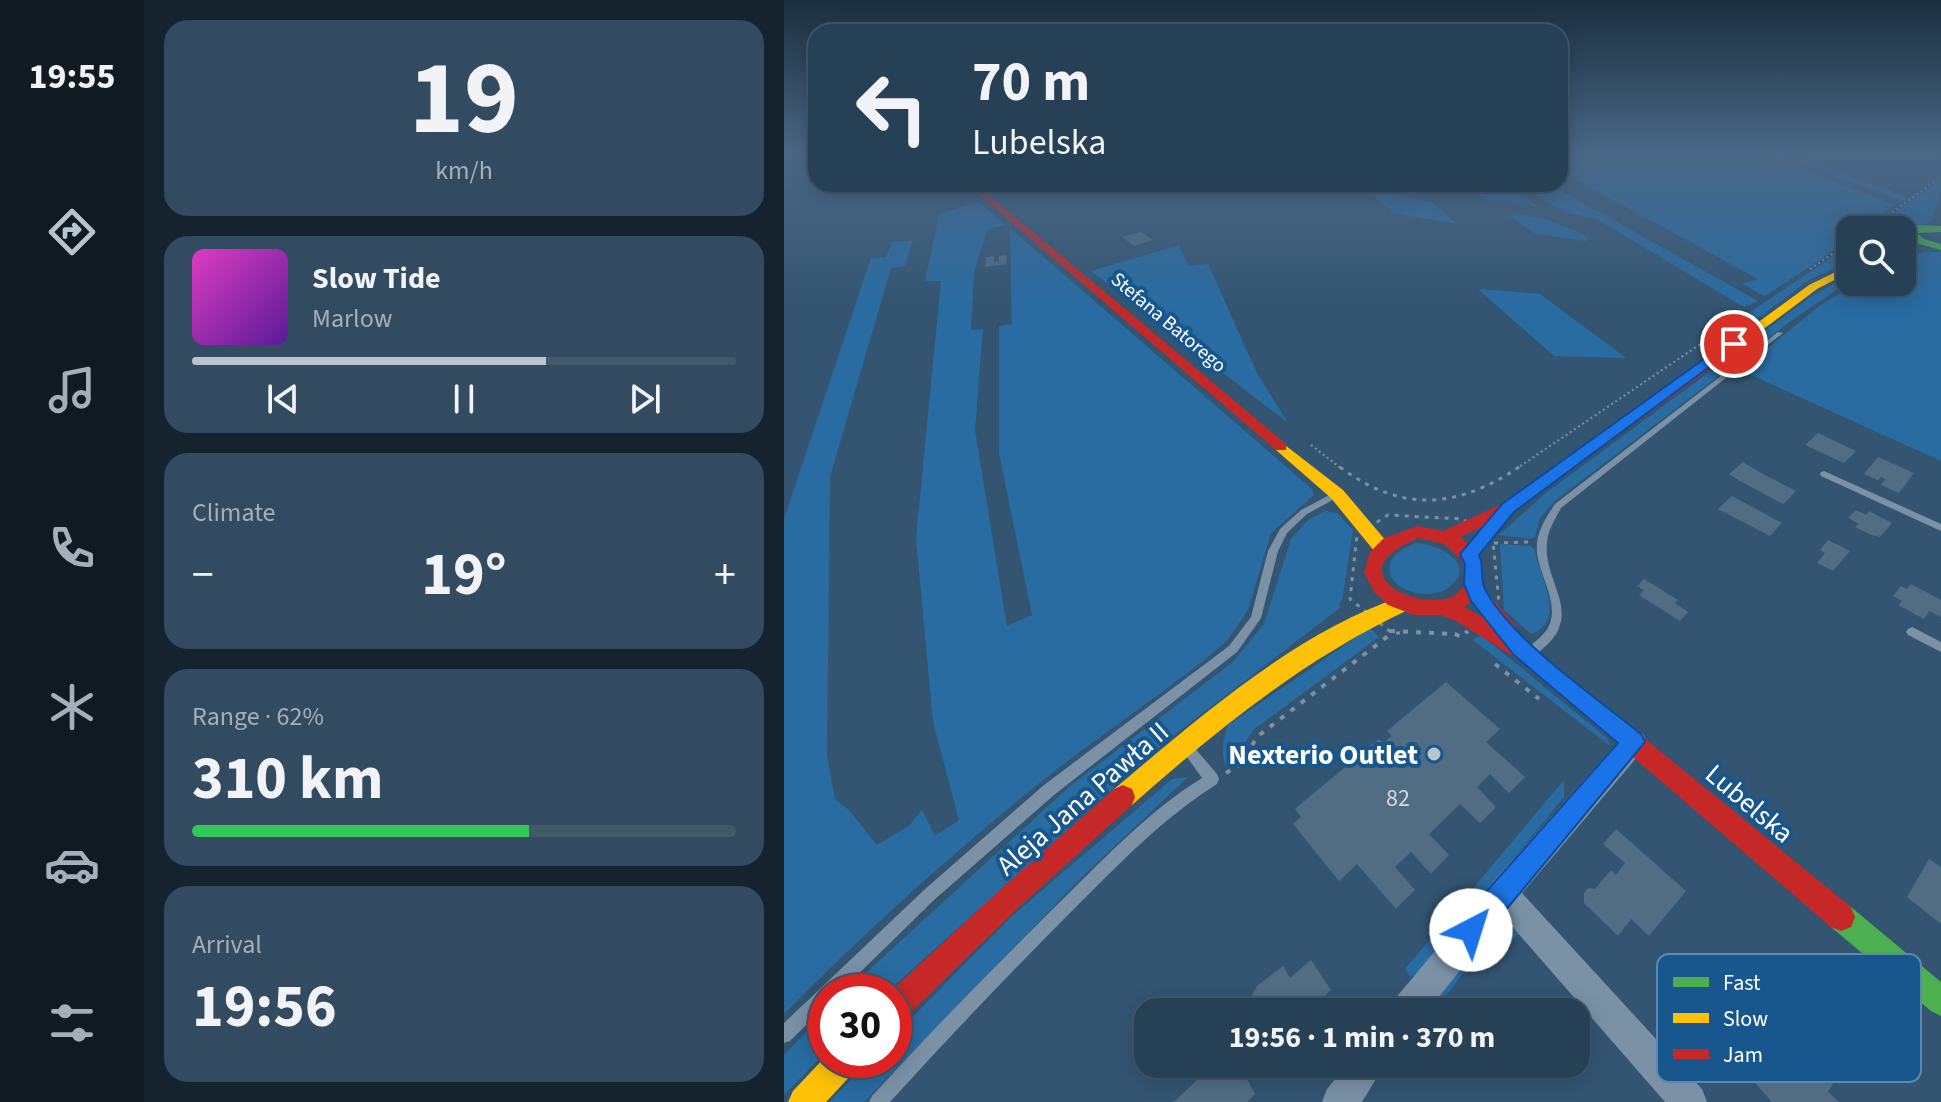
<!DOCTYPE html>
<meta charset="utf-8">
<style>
:root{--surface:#264056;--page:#324b60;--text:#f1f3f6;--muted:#a4afb9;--line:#42596c;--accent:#b8c4ce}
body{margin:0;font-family:"Source Sans 3",sans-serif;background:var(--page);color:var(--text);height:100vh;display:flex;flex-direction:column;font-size:30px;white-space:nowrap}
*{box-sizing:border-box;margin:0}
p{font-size:26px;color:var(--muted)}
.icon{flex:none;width:44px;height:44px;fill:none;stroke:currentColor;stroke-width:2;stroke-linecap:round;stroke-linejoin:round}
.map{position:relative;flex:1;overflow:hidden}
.panel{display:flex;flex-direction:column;gap:20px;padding:20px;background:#15232f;width:640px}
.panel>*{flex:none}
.guide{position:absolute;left:24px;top:24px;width:760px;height:168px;border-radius:24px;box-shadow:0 4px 20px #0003,0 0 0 2px var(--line);background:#264056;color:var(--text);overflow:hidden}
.tools{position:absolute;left:1052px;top:216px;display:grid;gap:16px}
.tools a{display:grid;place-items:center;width:80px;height:80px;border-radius:16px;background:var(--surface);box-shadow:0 4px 20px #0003,0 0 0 2px var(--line);font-size:40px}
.speed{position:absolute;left:24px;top:974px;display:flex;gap:16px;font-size:40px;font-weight:700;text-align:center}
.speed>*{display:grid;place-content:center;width:104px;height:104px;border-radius:50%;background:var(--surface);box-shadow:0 4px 20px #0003,0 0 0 2px var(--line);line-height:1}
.speed .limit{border:12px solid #d22;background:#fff;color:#111}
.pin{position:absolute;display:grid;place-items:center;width:68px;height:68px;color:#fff;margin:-34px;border:4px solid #fff;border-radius:50%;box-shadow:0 2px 8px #0007}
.me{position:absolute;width:88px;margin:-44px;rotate:40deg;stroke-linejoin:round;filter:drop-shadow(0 0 6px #0008)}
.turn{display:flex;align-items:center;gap:28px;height:168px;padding:0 32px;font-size:36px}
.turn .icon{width:104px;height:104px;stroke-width:2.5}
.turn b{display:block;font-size:56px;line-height:68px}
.big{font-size:60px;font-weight:700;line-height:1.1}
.panel .card{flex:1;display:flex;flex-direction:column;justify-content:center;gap:12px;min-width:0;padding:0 28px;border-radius:24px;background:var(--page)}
.panel .dial{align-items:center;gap:0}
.dial b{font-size:104px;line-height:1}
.song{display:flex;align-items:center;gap:24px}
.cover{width:96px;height:96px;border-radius:12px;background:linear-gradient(135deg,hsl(310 70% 55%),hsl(270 70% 35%))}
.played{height:8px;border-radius:4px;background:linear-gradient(90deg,var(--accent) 65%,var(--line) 65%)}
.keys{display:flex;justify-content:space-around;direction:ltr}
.heat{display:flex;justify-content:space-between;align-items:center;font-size:44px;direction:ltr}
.charge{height:12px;border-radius:6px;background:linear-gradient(90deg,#34c759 62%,var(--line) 0)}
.trip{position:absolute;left:350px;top:998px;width:456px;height:80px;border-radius:24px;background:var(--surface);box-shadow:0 4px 20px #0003,0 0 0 2px var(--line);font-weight:700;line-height:80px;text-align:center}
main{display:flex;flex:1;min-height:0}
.tabs{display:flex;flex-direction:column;width:144px;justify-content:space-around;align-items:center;background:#0f1a22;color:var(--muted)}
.tabs .icon{width:56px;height:56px}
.tabs .selected{color:var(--accent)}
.tabs b{font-size:36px;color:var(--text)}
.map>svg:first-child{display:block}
</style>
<main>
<nav class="tabs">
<b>19:55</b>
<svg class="icon selected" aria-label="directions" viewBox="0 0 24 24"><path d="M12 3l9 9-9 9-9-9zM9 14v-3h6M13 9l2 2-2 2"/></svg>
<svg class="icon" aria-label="music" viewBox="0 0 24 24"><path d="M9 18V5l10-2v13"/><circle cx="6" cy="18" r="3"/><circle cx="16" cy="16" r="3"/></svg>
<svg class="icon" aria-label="phone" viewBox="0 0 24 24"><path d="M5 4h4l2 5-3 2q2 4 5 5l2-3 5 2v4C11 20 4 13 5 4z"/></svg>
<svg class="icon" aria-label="climate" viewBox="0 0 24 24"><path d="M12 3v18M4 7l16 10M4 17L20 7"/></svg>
<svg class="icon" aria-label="car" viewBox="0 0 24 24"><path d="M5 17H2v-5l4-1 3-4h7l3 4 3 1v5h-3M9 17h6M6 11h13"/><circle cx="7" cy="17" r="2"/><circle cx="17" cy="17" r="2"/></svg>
<svg class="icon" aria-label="filters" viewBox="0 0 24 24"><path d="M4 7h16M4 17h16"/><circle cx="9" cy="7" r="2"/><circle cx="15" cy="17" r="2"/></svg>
</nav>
<section class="panel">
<div class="card dial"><b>19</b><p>km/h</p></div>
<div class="card">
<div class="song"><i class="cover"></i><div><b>Slow Tide</b><p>Marlow</p></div></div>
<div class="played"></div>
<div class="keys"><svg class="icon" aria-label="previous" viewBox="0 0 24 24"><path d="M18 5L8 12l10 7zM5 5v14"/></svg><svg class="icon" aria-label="pause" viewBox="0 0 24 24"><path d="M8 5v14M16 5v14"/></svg><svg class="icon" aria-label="next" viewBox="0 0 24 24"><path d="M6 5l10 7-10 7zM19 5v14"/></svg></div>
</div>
<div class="card"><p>Climate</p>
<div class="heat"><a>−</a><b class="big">19°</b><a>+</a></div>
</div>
<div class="card"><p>Range · 62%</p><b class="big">310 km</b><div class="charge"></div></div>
<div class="card"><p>Arrival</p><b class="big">19:56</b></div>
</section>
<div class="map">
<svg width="1157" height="1102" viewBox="0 0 1157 1102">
<rect width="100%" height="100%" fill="#335572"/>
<path fill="#296ca2" d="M776,153H976L1111,205L1091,218L1093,220L1079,230H1066V240L981,296L958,284L974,279L776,171Z
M990,153H1006L1123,197L1118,201Z
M1157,180V192L1146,222L1120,231L1125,238L1118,242V230H1088Z
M689,184H718L756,207L703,200L685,189Z
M733,184H765L974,301L960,307L811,218L782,213Z
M581,188L648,202L673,224L609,213Z
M195,202L221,225L204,229L190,272L187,330L199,329L191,430L223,626L248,615L215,453V326L228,324L226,228L529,490L530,495L487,533L464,610L443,641C383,692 315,735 253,785C165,856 80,933 0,1014V519L87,258L102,257L108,242L129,240L121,266L107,268L46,477L43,756L51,799L65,810L93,845L125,826L138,810L151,836L175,820L149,722L132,538L157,281H141L155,214Z
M736,215L765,220L803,236V241L752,234L726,216Z
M395,245L405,266L424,264L473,373L504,423L307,271Z
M1066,245V261L1025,280L969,322L957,318Z
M1139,252H1157V461L956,370L1037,305L1075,282H1118V263Z
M1066,274V281L1008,320L772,500L756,518L751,537L747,539L715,535L762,493L1025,298Z
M694,289L756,294L842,358L770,356Z
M541,511L553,513L569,530L558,601L554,604L557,607L381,742L103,992H61L286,786L449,662L480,624L507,539L524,520Z
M632,543C654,543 695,565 665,587C633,611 569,568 632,543Z
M716,544L746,546L751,550C755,578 785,620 747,634L720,610Z
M586,628L595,637L469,730L450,762L442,766C436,751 439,740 444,725Z
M697,635L823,738L826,746L689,640Z
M404,777L299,876L80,1102H45L86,1060H110V1036L227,917L388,779Z
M780,780V797L633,976H626L621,969Z
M720,925L737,932L727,942L705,939L650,1012H642L706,931Z
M42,1012V1052L0,1095V1055Z"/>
<path fill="#516d84" d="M357,232L369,240L350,246L338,237Z
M223,255L222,264L201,267L202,257L210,256V262L215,261V256Z
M1034,433L1072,451L1060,463L1021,445Z
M1094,457L1130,473L1115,493L1097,485L1101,479L1097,477L1094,480L1080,474Z
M959,462L979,474L1012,491L999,504L956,481L945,474Z
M948,496L998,523L986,536L934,509Z
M1072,510L1082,515L1085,511L1108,523L1096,537L1087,535L1071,527L1075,524L1064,518Z
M1044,540L1066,551L1049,571L1033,563L1041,553L1036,550Z
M860,579L894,600L891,603L904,612L896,621L855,595L860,590L853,586Z
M1127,584L1157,600V617L1145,611L1140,619L1114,605L1118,601L1109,596L1117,586L1123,589Z
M662,682L716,729L702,742L741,777L725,793L706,774L693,787L712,807L696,823L676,804L645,834L665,855L647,874L627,852L611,867L631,890L612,909L573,864L555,881L509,824L517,817L511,809L573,757L577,762L586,755L581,750L595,739L599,743L608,736L603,731Z
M832,829L902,891L865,936L847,919L834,936L800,903V893L804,888L811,889L827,870L832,875L841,863L819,844Z
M1145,859L1157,867V924L1123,897Z
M527,960L547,990L526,1009L528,1012H476L467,997L473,986L499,966L506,978Z
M1018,1025L1059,1065L1044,1092L1055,1102H988L972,1084V1072L978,1062L985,1063L996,1045L1002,1050Z
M415,1064H455L471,1094L463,1102H390L419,1074Z"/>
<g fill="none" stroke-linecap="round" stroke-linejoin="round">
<path stroke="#7a91a6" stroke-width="2" stroke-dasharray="2 3" stroke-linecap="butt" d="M1084,230L1157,177
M1118,261L1131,256
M1026,269L1066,242
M527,445L558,469
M732,469L921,341"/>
<path stroke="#7a91a6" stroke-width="3" stroke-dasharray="4 6" stroke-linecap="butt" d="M556,467C617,513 673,509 735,467
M710,543L744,542
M616,633H608L566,599L573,535L604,515L679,519L709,542L715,603L681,633"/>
<path stroke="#7a91a6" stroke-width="4" stroke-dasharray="5 8" stroke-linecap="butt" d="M606,631L671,634L677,637L684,631
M711,664L755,699
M442,773L455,765L474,736L608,633"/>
<path fill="#7a91a6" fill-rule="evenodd" d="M994,332L999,333L777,508C771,519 764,530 763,543C759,581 798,611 763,645C756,651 751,657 742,656L740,653L742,650C749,643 759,636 764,628C778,601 750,571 753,543C755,528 763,516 771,504Z
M1040,471L1157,524V531L1037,476L1036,474L1037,472Z
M553,491L556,492L558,494L556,496L523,514L503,533L494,551L477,618L453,652L270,795L150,900L56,992H42V1005L6,1041L0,1043V1023L140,890L260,785L445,646L467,617L484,551L496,529L517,510Z
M1128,627L1157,642V652L1124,635L1122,632L1124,629Z
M404,744L409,746L433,774L435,779L433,784C379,818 336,863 291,908C228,971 166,1036 106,1102H85L88,1096C150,1028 214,963 280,898C324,855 366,810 418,778L398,750L399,746Z"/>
<path fill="#7a91a6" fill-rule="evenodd" d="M850,730L859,734L863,742L859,750L738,893L918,1089L923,1102H881L719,916L643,1012H605L610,1000L708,883L841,734Z
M563,1064H601L578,1102H538L543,1089Z"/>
<path fill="#4caf50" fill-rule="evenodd" d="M1134,225L1157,226V232L1133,233L1140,239L1157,244V250L1132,243L1121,232Z
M1057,903L1067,907L1157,982V1016L1147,1011L1047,927L1043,917L1047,907Z"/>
<path fill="#ffc107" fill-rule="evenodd" d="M1066,265V272L1033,289L946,354L935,351L1025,285Z
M497,442L559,490L603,542L606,547L603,552H591L547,498L492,450V444Z
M619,596L626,599L629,604L626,609C521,658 434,729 348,805L339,809L330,805L327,797L330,789C415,718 513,631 619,596Z
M42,1056V1060H75L71,1071L42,1102H4L9,1091Z"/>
<path fill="#c62828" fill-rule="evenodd" d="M183,184H192L502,444V450H492Z
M941,347L947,351L946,354L730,512L676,537C707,559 690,574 703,593C712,606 736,624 735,639L751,649L1067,907L1071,917L1067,927L1057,931L1047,927L737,661L672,621L657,615H630L604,605L590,592L580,572L586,552L600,538L634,526L659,531L718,504ZM635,538L660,544L677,559C711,640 520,584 635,538ZM688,601L702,619L680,607Z
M339,785L348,789L351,797L348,805L235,907L120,1019L110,1024V992H106L217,889L330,789Z"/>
</g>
<linearGradient id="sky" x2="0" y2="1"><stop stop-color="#1c2f3f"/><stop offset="0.5" stop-color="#4a6887"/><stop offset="1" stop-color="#4a6887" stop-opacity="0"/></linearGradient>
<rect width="1157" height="307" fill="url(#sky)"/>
<path fill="#1a73e8" stroke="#114b97" stroke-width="2" d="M945,341L956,344L730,512L695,555C701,567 695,580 702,591C730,642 812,697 858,735L861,742L697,940L687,944L677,940L673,930L677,920L834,743L730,655L687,601L680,584L681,564L676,554L718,504Z"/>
<circle fill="#b8c4ce" stroke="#18578d" stroke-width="3" cx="650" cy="754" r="8"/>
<g text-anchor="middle" stroke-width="8" stroke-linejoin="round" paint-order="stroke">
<g font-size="20" fill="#fff" stroke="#18578d">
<text transform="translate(385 322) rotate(40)" y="7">Stefana Batorego</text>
</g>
<g font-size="24" fill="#d4dae0">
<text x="614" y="806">82</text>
</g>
<g font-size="28" font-weight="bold" fill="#fff" stroke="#18578d" text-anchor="end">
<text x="634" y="764">Nexterio Outlet</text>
</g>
<g font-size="28" fill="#fff" stroke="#18578d">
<text transform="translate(298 798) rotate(-41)" y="10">Aleja Jana Pawła II</text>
<text transform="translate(966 803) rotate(40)" y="10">Lubelska</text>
</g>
</g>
<rect x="873" y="954" width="264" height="128" rx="12" fill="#18578d" stroke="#5d89af" stroke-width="2"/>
<rect x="889" y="977" width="36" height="10" fill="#4caf50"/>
<rect x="889" y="1013" width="36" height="10" fill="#ffc107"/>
<rect x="889" y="1049" width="36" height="10" fill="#c62828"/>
<g font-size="22" fill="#fff">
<text x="939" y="990">Fast</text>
<text x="939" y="1026">Slow</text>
<text x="939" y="1062">Jam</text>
</g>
</svg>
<div class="tools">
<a><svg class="icon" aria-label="search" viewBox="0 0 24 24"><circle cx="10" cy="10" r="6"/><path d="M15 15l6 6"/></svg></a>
</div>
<div class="speed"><div class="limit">30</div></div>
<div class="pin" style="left:950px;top:344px;background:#d93025"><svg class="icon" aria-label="arrive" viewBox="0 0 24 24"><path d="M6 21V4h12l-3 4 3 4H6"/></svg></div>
<svg class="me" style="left:687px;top:930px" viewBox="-20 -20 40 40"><circle r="19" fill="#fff"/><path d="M0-13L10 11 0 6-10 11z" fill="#1a73e8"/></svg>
<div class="trip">19:56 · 1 min · 370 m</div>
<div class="guide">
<div class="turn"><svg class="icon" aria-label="left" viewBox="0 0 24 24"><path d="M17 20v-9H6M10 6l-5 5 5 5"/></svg><div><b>70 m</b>Lubelska</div></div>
</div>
</div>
</main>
